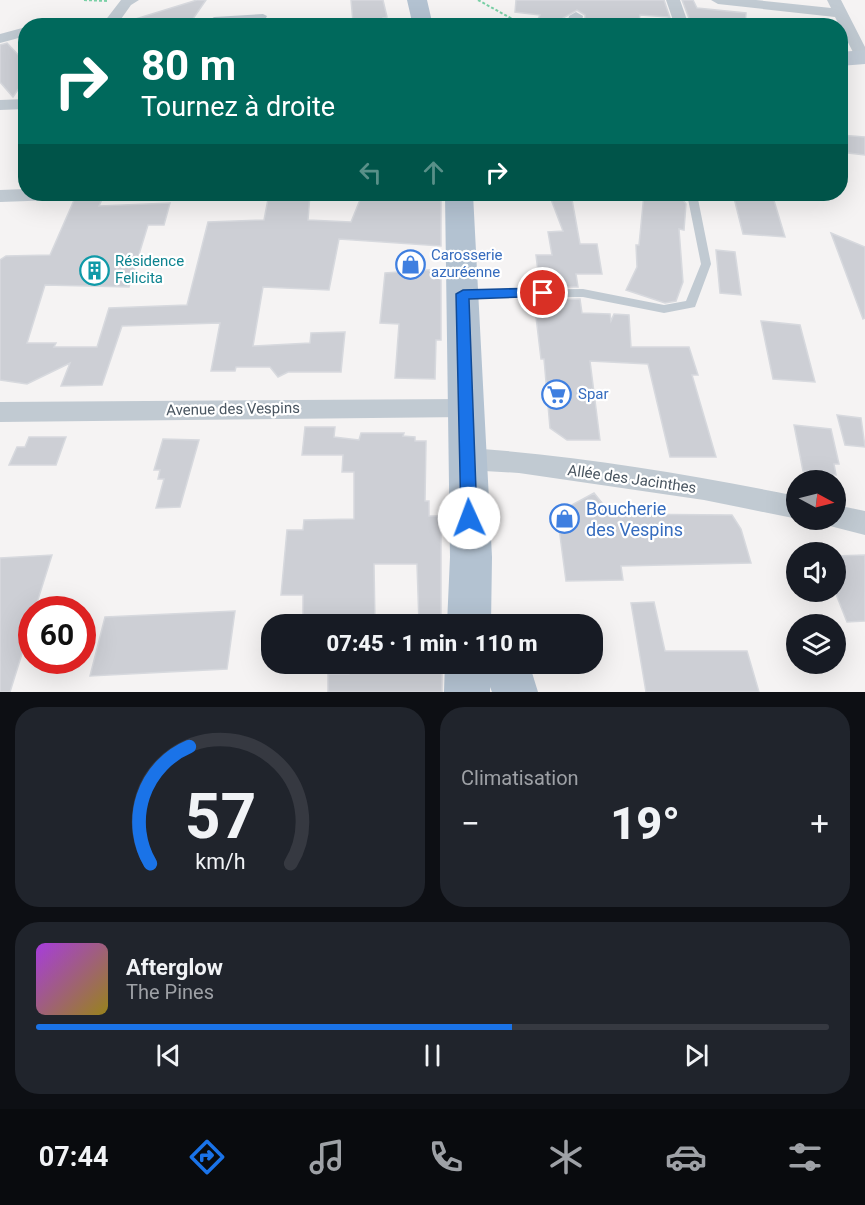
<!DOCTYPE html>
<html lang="fr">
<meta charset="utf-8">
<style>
:root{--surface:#171b24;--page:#20242c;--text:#f1f3f6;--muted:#9ea1a6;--line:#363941;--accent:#1a73e8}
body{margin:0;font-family:Roboto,sans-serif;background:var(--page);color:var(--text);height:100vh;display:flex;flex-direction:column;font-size:22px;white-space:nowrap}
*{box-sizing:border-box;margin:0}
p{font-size:20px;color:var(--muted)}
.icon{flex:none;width:33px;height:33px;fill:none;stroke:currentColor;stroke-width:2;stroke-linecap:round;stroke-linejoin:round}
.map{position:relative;height:692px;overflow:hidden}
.sheet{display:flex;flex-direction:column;gap:15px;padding:15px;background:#0d0f14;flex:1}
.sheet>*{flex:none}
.hud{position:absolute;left:18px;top:18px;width:830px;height:183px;border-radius:24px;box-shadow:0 6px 24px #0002;background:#00695c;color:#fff;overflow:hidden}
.needle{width:39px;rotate:97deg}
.buttons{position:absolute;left:786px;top:470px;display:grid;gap:12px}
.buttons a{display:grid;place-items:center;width:60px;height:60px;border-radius:50%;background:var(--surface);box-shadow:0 6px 24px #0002;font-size:30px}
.speed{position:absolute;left:18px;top:596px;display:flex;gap:12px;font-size:30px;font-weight:700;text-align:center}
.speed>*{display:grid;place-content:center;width:78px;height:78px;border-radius:50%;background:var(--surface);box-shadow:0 6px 24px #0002;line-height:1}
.speed .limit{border:9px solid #d22;background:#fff;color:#111}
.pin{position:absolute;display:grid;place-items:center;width:51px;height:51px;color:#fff;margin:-26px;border:3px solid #fff;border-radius:50%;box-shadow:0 2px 6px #0007}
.me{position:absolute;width:66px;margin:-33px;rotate:358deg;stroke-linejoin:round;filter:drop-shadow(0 0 4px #0008)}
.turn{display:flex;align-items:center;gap:21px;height:126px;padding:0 24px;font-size:27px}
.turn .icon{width:78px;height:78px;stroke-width:2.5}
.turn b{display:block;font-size:42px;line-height:51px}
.lanes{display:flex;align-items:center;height:57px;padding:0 24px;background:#0003;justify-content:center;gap:30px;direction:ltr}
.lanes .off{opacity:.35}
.big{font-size:45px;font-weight:800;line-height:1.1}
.sheet .card{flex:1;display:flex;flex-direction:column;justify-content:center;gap:9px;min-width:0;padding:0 21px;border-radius:24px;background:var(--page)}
.sheet .dial{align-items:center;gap:0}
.dial svg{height:156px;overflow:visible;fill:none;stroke:var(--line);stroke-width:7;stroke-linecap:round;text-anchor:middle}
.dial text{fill:var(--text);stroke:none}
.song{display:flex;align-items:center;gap:18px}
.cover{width:72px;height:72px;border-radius:9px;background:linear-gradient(135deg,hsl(280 70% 55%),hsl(50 70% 35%))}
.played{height:6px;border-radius:3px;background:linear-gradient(90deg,var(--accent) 60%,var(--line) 60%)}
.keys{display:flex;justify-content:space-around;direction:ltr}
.heat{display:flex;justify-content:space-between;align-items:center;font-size:33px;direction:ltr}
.sheet .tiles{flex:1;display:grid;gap:15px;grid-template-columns:1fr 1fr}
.card:last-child{grid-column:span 2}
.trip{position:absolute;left:261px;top:614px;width:342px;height:60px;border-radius:24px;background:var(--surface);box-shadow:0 6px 24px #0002;font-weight:800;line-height:60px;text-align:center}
.dock{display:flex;height:96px;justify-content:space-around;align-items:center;background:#090b0e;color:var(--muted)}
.dock .icon{width:42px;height:42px}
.dock .on{color:var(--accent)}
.dock b{font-size:27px;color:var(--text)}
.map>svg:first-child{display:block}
</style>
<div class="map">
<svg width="865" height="692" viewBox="0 0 865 692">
<rect width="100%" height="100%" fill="#f5f3f3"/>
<path fill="#cdcfd5" stroke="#d7d9de" stroke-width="1.5" d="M197,0H206L188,26H130L129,21Z
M351,0H383L387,17L383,18L384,20L353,22Z
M516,0H664L672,24L668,17L640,15L638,26L585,20V15L577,10L563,18L561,23L537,21L540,15L515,12Z
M682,0H693L697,8L746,13L745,26H692Z
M7,43L26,63V88H19L13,97L0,82V45Z
M840,135L865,137V155L840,152Z
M269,194H310L308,220L351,222L362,195L367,194H436V200H441V246L339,239L329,290L263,287L253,346L310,343L311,333L345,332L341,372H288L278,377L270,367H236L235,371H211L220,323L122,326L102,385L61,386L70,363L27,384L0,380V260L6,256L50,255L75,198L103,197L99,206L170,203L164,225H148L129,287L45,285L27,343H56L54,347H97L109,308L187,305L208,222L264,220Z
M549,194H571L580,244H597L602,274H576L578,287H532L530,272H538L536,255H552L548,232L563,231Z
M644,194H679L686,204L684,230L679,229L683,282L676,301L665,303L626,290L637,267L636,245H639Z
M733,194H772L785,237L743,234Z
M831,233L865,247V318L863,319Z
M716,250L735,252L741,295L720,293Z
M441,269V340H436L435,379L395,378L399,324L380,323L385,273Z
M580,299L582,313L610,314L611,321L614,314L629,315L631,347H689L698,375H692L716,457H670L648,364L590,361L600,440H567L550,428L544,359H541L534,300Z
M761,321L800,325L815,382L773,379Z
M837,415L861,418L865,447L845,445Z
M794,425L831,429L839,464H834L836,475L803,471Z
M305,427H335L334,437L359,440L361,433H404L403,436L415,437V441H426L425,501H429V516H441V624H419L417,564H374L375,624H303V595H281L287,530H303L304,520L354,519V472H342L343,455H302Z
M29,437H66L56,465H9L17,447H25Z
M163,439L199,440L180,507L156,508L164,479H158L160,470H154Z
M594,493L611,514L732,515L741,529L751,563L621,566L623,580L566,581L557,513Z
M52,555L35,609H32V622L10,692H0V558Z
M865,555V621L847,622L836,594V556Z
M654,602L665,651H747L759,692H646L631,603Z
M235,611L227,669L90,676L105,617Z
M349,663H442V692H328V674H349Z"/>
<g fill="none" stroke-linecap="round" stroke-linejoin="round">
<path stroke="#7ad0a6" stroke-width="2" stroke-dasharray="3 2" stroke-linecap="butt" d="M84,0L107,1
M478,0L525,26"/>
<path fill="#c1cad2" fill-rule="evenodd" d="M263,14L267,16L266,18L216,21L210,26H201L214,17Z
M687,194H697L711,264L695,307L664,313L583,297L464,298L458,294L464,290L583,289L664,305L686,301L701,264Z"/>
<path fill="#c1cad2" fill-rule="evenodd" d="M121,0H139L131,5L116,26H101Z
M666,0H680L689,26H675Z
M711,0H756L831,8L827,0H841L865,47V62L856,58L835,17L718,4Z
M576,12L583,16L581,26H567L569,16Z
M45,22L52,23L54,26H38Z
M26,27V36L0,43V34Z
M26,99V109L0,110V100Z
M26,189V194H64L55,200L0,202V190Z
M466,399L475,401L478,408L475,415L466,417L0,422V402Z
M467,448C577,455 688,474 796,496L798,519L704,500L519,473L467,470L458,466L454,459L458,452Z
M836,505L865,511V535L826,525L823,519H836Z"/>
<path fill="#c1cbd6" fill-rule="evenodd" d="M865,50V64L840,66V52Z"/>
<path fill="#b3c2d1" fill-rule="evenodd" d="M407,0H427L433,26H413Z
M445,194H473L492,557L491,624H447L450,557Z
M445,663H529L538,692H492L490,687V692H444Z"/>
</g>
<path fill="#1a73e8" stroke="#114b97" stroke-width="1.5" d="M543,288L547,290V296L469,299L477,518L475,523L469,525L463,523L461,518L456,294L463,290Z"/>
<defs>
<symbol id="shop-ring" viewBox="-11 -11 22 22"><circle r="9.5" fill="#fff" stroke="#3f7fe0" stroke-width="1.5"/><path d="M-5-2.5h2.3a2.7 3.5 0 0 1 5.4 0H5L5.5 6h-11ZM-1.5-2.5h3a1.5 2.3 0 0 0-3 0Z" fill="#3f7fe0"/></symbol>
<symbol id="building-ring" viewBox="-11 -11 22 22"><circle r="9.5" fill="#fff" stroke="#0f9aa8" stroke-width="1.5"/><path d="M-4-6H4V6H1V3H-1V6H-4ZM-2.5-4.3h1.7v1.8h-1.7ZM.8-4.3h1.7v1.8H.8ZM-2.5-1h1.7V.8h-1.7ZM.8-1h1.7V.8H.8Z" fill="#0f9aa8"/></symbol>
<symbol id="supermarket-ring" viewBox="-11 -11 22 22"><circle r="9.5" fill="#fff" stroke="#3f7fe0" stroke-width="1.5"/><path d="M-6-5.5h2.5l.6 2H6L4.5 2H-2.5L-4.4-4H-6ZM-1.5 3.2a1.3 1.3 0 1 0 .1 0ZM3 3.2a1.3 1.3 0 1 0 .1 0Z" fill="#3f7fe0"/></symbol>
</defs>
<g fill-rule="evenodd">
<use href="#shop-ring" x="394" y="248" width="33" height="33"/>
<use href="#building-ring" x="78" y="254" width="33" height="33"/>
<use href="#supermarket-ring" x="540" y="378" width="33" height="33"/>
<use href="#shop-ring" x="548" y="502" width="33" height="33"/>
</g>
<g text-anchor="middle" stroke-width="4.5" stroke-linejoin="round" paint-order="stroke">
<g font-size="15" fill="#366cbe" stroke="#fff" text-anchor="start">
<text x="431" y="260">Carosserie<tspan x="431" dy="17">azuréenne</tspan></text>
<text x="578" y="399">Spar</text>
</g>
<g font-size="15" fill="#0d838f" stroke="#fff" text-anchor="start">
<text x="115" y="266">Résidence<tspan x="115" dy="17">Felicita</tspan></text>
</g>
<g font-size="15" fill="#4a5661" stroke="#fff">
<text transform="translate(233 409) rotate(-1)" y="5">Avenue des Vespins</text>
<text transform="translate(632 479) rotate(8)" y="5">Allée des Jacinthes</text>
</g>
<g font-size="18" fill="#366cbe" stroke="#fff" text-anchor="start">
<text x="586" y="515">Boucherie<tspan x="586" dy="21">des Vespins</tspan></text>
</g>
</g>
</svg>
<div class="buttons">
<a><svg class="needle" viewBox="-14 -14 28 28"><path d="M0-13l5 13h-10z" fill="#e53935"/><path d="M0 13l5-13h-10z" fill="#9ea1a6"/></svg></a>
<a><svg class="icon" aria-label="sound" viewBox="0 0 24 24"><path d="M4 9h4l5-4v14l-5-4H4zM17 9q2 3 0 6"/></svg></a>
<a><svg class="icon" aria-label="layers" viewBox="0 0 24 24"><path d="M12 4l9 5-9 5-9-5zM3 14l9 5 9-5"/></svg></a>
</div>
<div class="speed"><div class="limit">60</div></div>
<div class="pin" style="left:543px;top:293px;background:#d93025"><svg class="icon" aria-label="arrive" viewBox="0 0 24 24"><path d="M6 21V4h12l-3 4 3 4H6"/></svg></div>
<svg class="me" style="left:469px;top:518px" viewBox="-20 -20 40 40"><circle r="19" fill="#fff"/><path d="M0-13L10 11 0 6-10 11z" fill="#1a73e8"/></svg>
<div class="trip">07:45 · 1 min · 110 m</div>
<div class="hud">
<div class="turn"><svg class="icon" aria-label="right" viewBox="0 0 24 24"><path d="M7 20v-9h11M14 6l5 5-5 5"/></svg><div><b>80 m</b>Tournez à droite</div></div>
<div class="lanes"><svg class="icon off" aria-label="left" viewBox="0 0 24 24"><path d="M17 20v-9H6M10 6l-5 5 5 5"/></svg><svg class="icon off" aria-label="ahead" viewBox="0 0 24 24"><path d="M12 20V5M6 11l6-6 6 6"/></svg><svg class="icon" aria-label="right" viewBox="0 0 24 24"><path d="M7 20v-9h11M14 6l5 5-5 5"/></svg></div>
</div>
</div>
<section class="sheet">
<div class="tiles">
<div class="card dial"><svg viewBox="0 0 100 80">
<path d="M14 69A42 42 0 1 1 86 69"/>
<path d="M14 69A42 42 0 0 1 34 9" stroke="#1a73e8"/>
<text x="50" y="56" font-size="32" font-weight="700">57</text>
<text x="50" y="72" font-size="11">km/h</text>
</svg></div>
<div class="card"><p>Climatisation</p>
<div class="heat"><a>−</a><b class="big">19°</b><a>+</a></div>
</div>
<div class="card">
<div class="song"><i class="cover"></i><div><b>Afterglow</b><p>The Pines</p></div></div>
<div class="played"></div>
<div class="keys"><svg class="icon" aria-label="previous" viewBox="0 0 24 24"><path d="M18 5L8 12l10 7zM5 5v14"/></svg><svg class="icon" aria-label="pause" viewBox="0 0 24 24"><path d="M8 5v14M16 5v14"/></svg><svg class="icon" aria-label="next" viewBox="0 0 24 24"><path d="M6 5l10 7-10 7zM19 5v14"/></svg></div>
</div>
</div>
</section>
<nav class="dock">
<b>07:44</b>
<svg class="icon on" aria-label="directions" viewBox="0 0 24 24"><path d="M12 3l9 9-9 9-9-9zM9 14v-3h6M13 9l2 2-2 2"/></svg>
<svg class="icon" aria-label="music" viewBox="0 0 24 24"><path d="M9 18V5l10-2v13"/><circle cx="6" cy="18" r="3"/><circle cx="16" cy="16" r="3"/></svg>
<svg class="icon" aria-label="phone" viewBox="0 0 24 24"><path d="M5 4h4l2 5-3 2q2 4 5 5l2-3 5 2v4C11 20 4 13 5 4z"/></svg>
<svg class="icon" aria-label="climate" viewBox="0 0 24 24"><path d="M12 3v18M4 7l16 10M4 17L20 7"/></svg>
<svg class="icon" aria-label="car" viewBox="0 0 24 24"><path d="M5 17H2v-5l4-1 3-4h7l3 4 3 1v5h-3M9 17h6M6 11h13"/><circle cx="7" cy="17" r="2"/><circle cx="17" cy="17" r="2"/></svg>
<svg class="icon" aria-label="filters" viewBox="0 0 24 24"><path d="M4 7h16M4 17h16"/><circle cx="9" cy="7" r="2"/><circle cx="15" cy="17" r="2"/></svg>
</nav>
